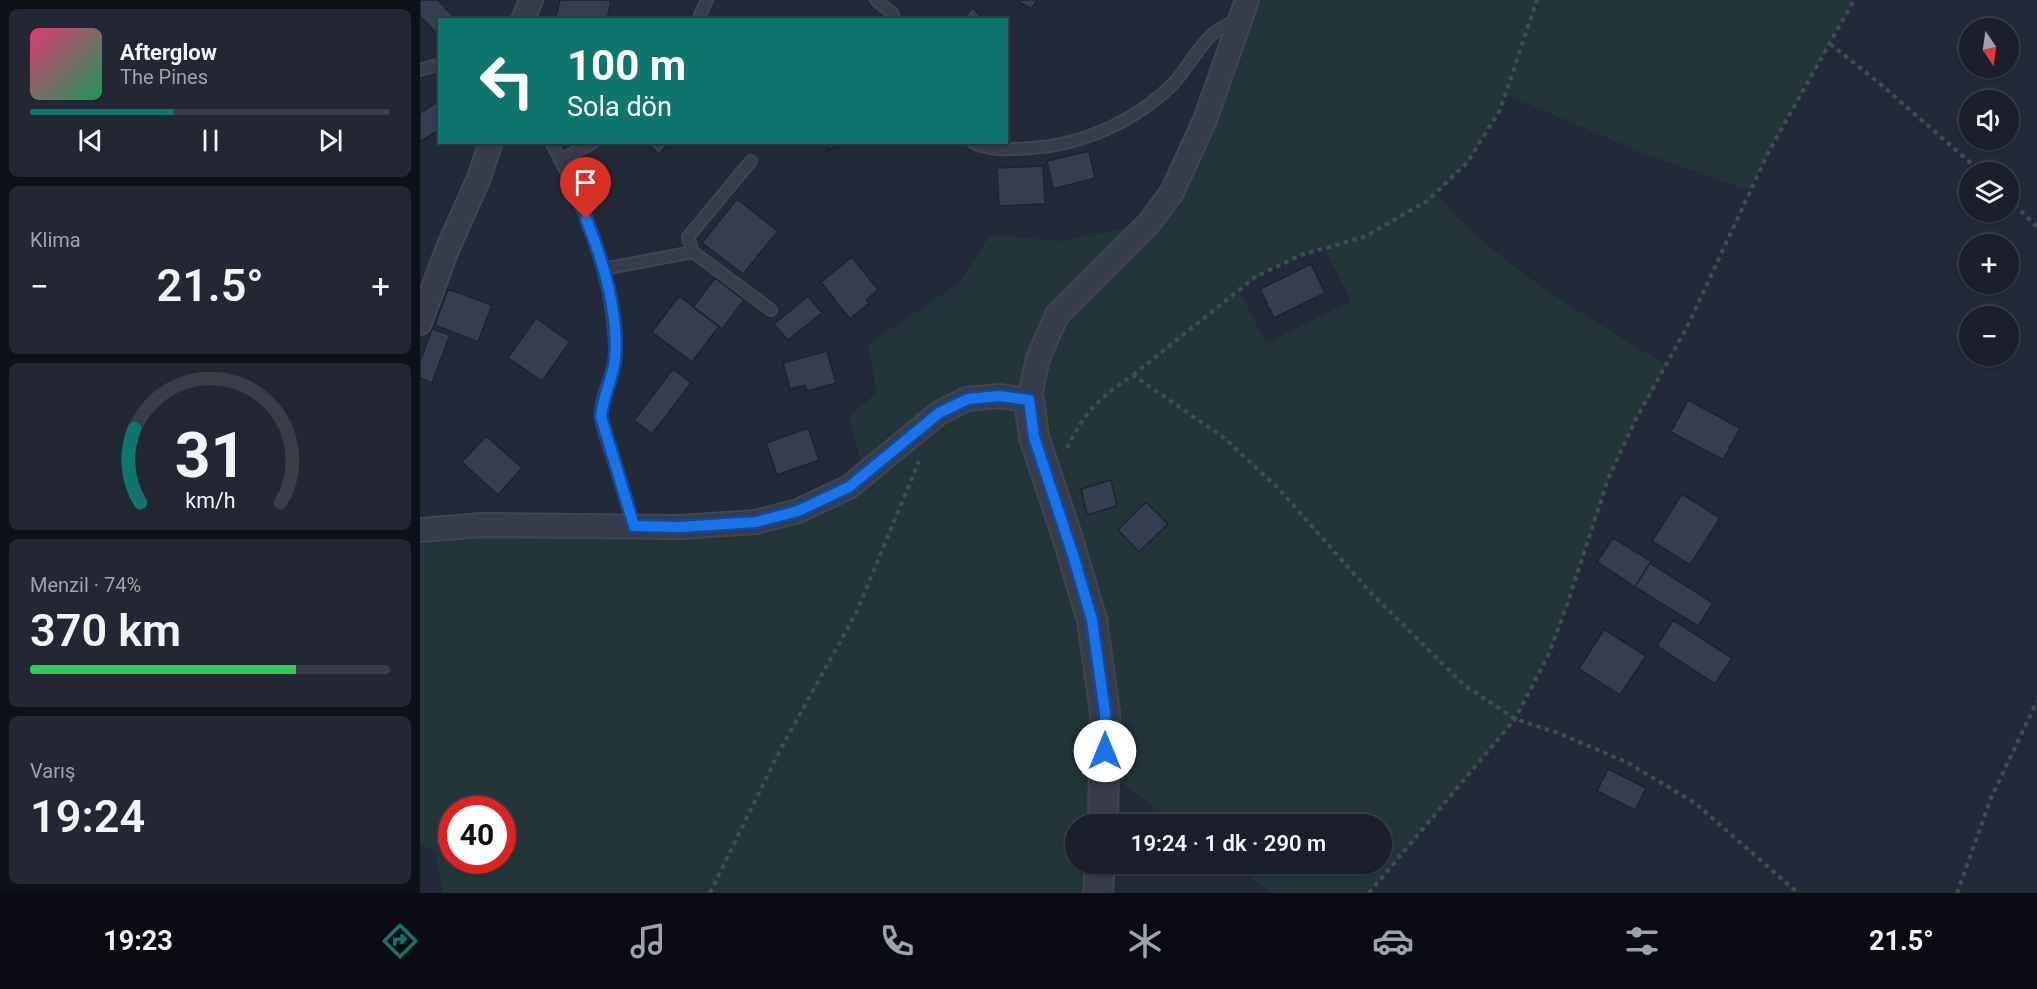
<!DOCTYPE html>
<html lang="tr">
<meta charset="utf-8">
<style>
:root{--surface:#1a1f2b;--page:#232733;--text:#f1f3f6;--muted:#9fa2a9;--line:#383d47;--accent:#0f766e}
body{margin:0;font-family:Roboto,sans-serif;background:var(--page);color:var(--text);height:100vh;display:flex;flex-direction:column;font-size:22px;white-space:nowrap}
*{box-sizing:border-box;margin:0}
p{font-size:20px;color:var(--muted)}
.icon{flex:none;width:33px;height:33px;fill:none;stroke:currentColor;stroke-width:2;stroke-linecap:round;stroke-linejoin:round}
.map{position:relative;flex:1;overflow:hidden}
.panel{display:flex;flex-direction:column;gap:9px;padding:9px;background:#0e1118;width:420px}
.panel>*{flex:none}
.top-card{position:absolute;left:18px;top:18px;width:570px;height:126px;border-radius:0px;box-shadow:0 2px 4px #0004,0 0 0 2px var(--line);background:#0f766e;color:#fff;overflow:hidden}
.needle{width:39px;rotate:167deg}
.controls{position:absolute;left:1539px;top:18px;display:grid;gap:12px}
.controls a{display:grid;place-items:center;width:60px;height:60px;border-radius:50%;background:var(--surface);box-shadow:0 2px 4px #0004,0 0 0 2px var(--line);font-size:30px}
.speed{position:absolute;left:18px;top:796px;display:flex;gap:12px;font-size:30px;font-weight:700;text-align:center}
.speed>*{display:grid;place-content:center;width:78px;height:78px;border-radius:50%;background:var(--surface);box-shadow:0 2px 4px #0004,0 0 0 2px var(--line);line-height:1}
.speed .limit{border:9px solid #d22;background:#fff;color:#111}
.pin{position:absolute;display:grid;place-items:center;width:51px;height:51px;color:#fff;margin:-62px -26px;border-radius:50% 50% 50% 0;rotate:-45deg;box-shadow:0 0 6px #0007}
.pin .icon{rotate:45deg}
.me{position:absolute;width:66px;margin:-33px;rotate:0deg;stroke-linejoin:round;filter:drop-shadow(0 0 4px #0008)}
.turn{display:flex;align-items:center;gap:21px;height:126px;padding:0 30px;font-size:27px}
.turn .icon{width:78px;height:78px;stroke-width:2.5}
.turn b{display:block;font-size:42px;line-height:51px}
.big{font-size:45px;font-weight:600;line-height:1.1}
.panel .widget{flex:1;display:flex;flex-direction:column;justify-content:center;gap:9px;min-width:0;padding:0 21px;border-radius:9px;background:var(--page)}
.panel .dial{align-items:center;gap:0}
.dial svg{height:156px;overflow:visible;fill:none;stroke:var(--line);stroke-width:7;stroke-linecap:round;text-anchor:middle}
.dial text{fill:var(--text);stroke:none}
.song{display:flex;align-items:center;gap:18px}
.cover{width:72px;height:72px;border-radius:9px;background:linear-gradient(135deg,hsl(340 70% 55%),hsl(150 70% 35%))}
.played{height:6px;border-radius:3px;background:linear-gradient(90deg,var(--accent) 40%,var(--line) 40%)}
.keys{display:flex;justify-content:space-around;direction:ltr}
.heat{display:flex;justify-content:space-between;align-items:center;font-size:33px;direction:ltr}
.charge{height:9px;border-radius:4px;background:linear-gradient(90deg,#34c759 74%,var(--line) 0)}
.trip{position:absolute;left:645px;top:814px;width:327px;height:60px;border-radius:30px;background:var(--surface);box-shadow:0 2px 4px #0004,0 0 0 2px var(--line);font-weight:600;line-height:60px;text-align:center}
.tab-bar{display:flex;height:96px;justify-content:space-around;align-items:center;background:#0a0c11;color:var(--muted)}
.tab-bar .icon{width:42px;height:42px}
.tab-bar .selected{color:var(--accent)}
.tab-bar b{font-size:27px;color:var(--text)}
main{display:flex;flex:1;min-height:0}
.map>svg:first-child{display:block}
</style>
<main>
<section class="panel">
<div class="widget">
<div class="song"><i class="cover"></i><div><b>Afterglow</b><p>The Pines</p></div></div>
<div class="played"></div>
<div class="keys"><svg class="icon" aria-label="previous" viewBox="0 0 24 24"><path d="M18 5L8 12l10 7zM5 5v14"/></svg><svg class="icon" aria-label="pause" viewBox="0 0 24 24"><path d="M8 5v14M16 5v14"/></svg><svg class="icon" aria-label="next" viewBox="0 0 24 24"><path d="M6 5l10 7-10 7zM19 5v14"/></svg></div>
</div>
<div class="widget"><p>Klima</p>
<div class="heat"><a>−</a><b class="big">21.5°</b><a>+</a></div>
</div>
<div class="widget dial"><svg viewBox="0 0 100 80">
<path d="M14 69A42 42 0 1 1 86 69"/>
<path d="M14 69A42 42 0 0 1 11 31" stroke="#0f766e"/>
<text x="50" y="56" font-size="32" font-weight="700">31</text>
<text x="50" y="72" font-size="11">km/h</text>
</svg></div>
<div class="widget"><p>Menzil · 74%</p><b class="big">370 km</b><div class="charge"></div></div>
<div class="widget"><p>Varış</p><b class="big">19:24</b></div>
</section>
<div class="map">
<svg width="1617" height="893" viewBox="0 0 1617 893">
<rect width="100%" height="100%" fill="#222939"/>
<path fill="#24353a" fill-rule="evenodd" d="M827,0H1434L1348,153L1330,191L1225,154L1085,94L1080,110L1047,163L1016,193C1077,267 1165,315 1246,365L1216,419L1188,479L1147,605L1128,656L1095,719L949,893H851L812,864H962V825H759L685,771L683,825H656V864H680L678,893H23L15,851L0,844V530L336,522L445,474L429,417L457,392L448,344L539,283L570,235L642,241L729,223ZM904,248L931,301L846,343L819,290C844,270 874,257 904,248ZM32,810H82V861H32Z"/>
<path fill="#353d50" stroke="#1d2330" stroke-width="1.5" d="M0,0H18L37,20H20V37L0,16Z
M140,0H187L191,1L187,20H135Z
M596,0H617L611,9Z
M553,8L564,20H541Z
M17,102L20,105V129L0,142V113Z
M226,142H250L239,154Z
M407,142H426L410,149Z
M669,151L675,178L633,189L627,161Z
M623,166L625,204L579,206L577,168Z
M317,199L358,231L323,274L282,243Z
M432,257L458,290L446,300L449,303L430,319L401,282Z
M891,264L905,293L854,318L840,289Z
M295,278L324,300L302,329L273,307Z
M28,289L72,305L58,342L15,325Z
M259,296L299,326L272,362L232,332Z
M388,296L402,313L368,340L354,324Z
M116,318L150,342L122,381L88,358Z
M12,329L30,335L12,383L0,378V361Z
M407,351L416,383L387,391L385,385L370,389L363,363Z
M253,369L271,383L232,434L214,420Z
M1268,400L1320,428L1303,460L1251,432Z
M388,428L399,460L357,475L346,443Z
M66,436L102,468L78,495L42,462Z
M691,480L697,506L667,515L661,489Z
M1262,494L1300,518L1270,565L1232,541Z
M726,502L748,524L719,552L698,530Z
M1193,538L1231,561L1215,587L1177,562Z
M1230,563L1293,603L1278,626L1215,587Z
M1253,620L1312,658L1295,684L1237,646Z
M1184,629L1226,656L1200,695L1159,669Z
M1188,769L1226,788L1215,810L1177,791Z"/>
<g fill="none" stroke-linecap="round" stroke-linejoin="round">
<defs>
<path id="service" d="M456,0L472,13L475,20
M278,20L287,0
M0,70L20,64
M131,142C166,207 195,281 195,355C195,376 179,395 181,417C183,432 189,447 194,461C201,483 208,505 214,526
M552,142C570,152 592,149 611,148C664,145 717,120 754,83C767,69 780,44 794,33C801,27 810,24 818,19
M140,160L174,142
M331,161L268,237L273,252L351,310
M183,269L273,252"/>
<path id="minor" d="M103,20L111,0
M0,323L27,250L59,178L71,142
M0,530L61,525L260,527L336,522L378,511L429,487L519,413L547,399L579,396L609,400L618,358L637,315L729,223L752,192L785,120L827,0"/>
<path id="tertiary" d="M609,400L614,437L647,536L672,620L685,712L683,825
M678,893L680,864"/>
</defs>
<use href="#service" stroke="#3f4552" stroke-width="14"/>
<use href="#minor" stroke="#3f4552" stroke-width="26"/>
<use href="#tertiary" stroke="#3f4552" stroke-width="32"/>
<path stroke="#3d4e52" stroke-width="4" stroke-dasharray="4.5 4.5" stroke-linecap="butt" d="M1410,44L1458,82L1561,172
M1588,198L1617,227
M713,375L835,277L881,255L944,237L1007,201L1047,163L1080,110L1117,0
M647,448C666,410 677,400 713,375L803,437L859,489L950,592L1043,684L1095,719L1141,734L1208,763L1275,803L1378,893
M290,893L359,752L437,611L499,461
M949,893L1095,719L1128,656L1147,605L1188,479L1216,419L1268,325L1348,153L1434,0
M1537,893L1571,798L1617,701"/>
<use href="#service" stroke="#363c49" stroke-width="10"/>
<use href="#minor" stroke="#363c49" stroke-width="22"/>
<use href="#tertiary" stroke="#363c49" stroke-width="28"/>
</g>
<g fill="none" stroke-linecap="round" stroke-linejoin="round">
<defs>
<path id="route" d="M166,219C183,260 199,314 195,359C193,378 183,395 181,417L214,526L260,527L336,522L378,511L429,487L519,413L548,399L579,396L609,400L614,437L653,555L672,620L685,712V751"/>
</defs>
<use href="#route" stroke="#114b97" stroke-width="15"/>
<use href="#route" stroke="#1a73e8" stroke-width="10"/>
</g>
</svg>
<div class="controls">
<a><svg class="needle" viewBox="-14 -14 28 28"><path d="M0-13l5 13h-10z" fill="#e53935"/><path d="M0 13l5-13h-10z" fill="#9fa2a9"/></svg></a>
<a><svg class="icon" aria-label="sound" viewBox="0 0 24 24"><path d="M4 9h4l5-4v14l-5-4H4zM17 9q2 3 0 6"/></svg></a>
<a><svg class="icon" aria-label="layers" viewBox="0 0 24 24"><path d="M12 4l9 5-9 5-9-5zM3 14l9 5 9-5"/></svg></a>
<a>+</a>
<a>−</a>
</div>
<div class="speed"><div class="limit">40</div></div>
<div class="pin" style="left:166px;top:219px;background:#d93025"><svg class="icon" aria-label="arrive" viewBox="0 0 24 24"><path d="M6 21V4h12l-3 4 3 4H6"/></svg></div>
<svg class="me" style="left:685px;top:751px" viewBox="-20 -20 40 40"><circle r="19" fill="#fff"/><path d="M0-13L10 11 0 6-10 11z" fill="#1a73e8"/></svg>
<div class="trip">19:24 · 1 dk · 290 m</div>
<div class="top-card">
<div class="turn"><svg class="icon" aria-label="left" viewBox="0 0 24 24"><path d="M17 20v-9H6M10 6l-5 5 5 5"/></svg><div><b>100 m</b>Sola dön</div></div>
</div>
</div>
</main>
<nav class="tab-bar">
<b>19:23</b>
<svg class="icon selected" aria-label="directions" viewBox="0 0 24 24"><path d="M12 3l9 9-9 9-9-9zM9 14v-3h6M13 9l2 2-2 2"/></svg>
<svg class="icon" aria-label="music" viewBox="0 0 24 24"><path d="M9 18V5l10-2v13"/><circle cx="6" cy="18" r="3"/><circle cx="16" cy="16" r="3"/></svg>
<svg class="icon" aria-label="phone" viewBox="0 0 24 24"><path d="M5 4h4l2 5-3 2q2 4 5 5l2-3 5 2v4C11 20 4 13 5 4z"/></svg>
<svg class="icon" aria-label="climate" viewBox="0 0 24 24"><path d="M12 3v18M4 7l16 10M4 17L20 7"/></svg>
<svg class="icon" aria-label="car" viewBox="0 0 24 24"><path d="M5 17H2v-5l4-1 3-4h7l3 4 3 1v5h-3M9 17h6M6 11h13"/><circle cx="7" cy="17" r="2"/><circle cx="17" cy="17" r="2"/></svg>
<svg class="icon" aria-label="filters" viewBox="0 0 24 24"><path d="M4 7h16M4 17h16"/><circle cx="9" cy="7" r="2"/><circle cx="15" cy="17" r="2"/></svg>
<b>21.5°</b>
</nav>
